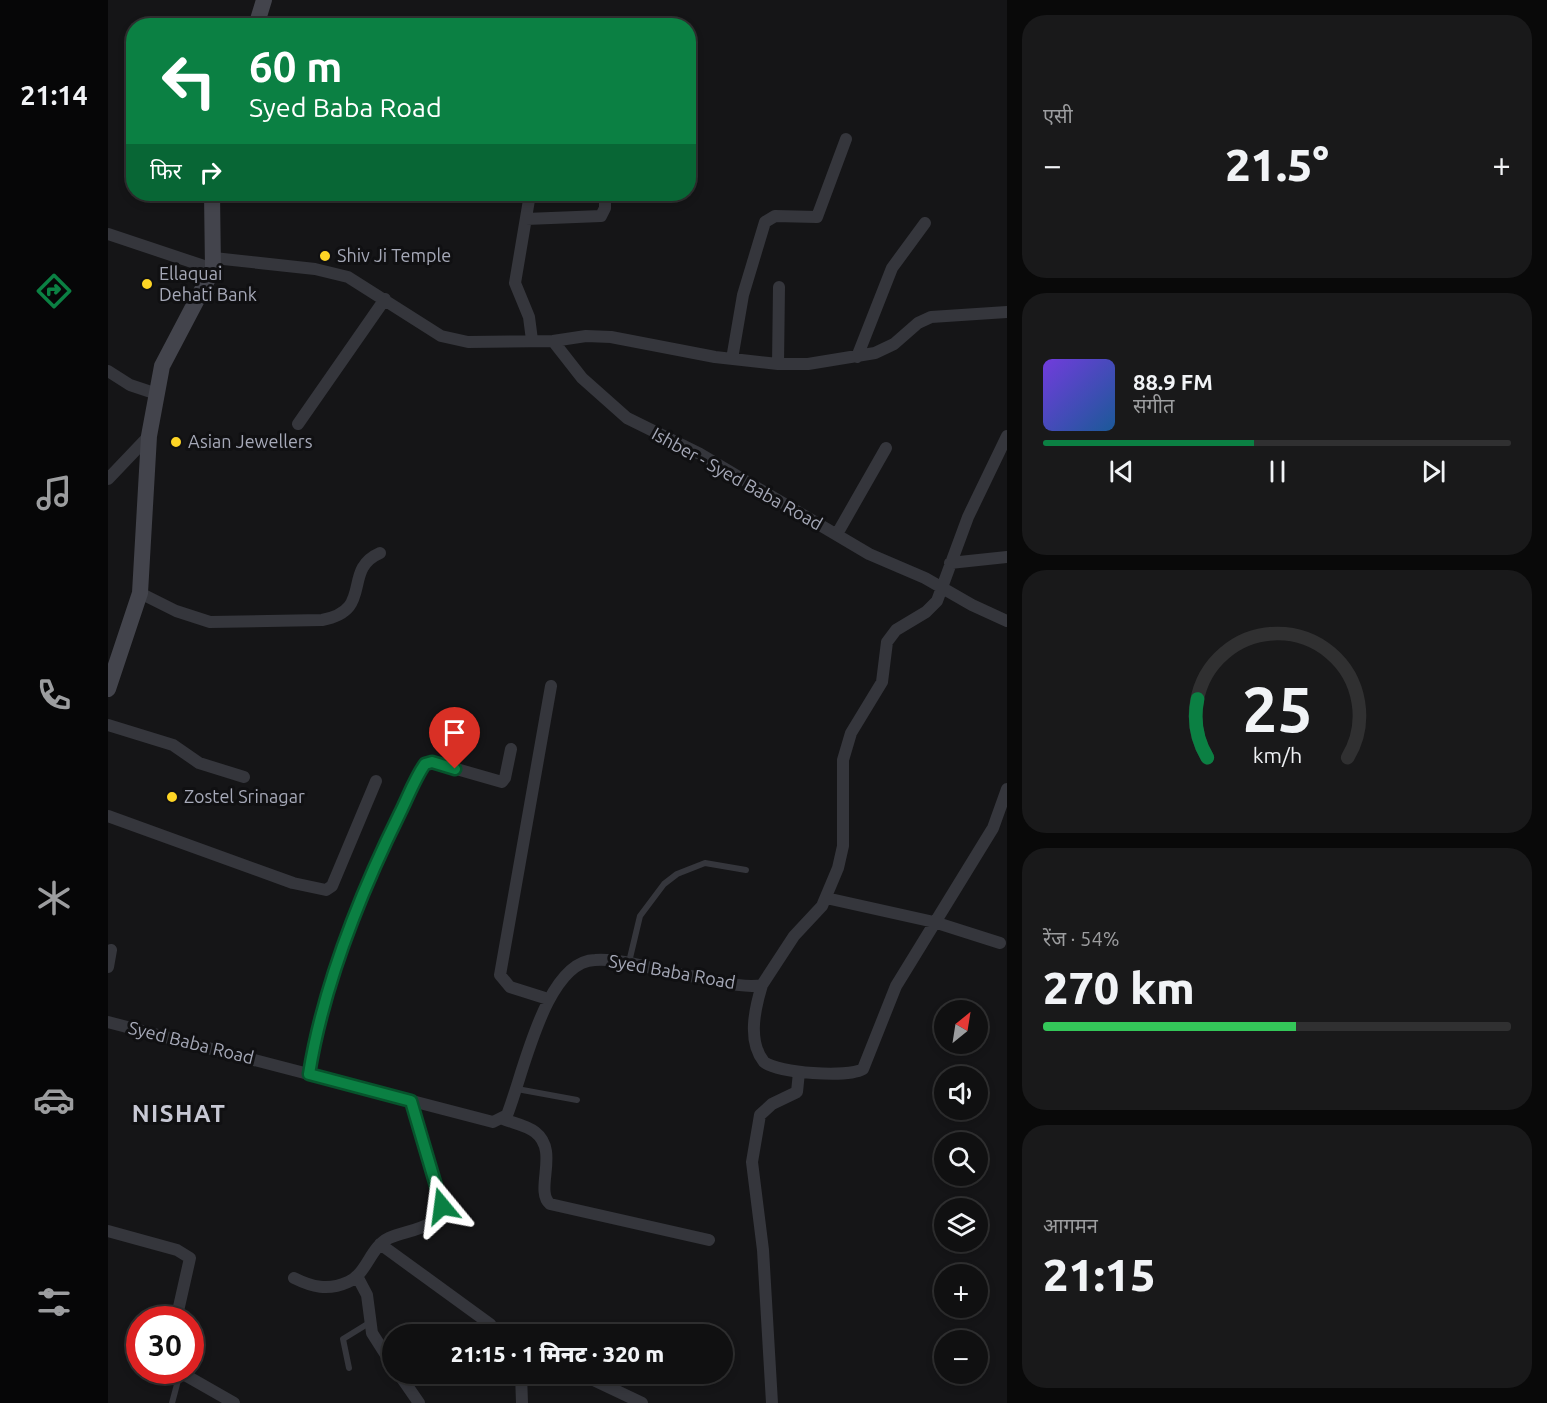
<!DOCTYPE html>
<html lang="hi">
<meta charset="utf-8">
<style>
:root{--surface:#101011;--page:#19191a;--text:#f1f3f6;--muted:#9c9d9f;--line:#303031;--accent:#0b8043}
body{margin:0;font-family:Ubuntu,"Noto Sans Devanagari",sans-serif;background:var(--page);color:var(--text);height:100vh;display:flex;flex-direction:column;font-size:22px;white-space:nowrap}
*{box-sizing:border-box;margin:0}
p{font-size:20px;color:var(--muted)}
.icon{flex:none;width:33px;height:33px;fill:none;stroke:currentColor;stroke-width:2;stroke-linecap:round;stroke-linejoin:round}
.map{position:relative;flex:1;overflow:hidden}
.sheet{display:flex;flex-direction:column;gap:15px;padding:15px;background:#090909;width:540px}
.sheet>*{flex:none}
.top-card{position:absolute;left:18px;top:18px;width:570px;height:183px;border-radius:24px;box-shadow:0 3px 9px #0003,0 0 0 2px var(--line);background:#0b8043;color:#fff;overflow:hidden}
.needle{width:39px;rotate:30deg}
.tools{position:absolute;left:826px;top:1000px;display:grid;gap:12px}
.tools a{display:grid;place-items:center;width:54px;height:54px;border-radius:50%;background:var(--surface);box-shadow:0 3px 9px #0003,0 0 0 2px var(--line);font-size:30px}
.speed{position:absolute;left:18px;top:1306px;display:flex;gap:12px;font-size:30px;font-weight:700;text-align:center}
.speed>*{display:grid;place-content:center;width:78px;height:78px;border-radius:50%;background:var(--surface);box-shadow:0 3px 9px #0003,0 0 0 2px var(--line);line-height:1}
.speed .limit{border:9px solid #d22;background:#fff;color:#111}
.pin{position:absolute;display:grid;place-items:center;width:51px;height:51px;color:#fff;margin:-62px -26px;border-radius:50% 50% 50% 0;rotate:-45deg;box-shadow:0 0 6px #0007}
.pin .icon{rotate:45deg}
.me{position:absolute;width:66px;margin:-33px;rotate:344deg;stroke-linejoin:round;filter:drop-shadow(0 0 4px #0008)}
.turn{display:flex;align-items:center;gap:21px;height:126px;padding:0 24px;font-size:27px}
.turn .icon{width:78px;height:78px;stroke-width:2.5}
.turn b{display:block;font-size:42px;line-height:51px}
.then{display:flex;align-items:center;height:57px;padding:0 24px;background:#0003;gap:12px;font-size:22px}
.big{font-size:45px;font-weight:800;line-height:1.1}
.sheet .widget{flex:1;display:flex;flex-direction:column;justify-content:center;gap:9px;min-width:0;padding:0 21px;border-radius:24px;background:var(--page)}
.sheet .dial{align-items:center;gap:0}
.dial svg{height:156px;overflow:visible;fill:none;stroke:var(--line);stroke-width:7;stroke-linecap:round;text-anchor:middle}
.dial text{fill:var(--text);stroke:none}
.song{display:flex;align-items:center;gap:18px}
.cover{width:72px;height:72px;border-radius:9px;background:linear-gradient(135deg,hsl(260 70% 55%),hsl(210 70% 35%))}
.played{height:6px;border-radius:3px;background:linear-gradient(90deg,var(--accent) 45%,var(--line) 45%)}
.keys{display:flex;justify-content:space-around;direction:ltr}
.heat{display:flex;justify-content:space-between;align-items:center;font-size:33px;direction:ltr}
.charge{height:9px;border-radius:4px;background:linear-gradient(90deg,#34c759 54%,var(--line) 0)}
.trip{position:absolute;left:274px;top:1324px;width:351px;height:60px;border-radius:30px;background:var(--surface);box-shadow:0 3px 9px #0003,0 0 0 2px var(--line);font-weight:800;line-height:60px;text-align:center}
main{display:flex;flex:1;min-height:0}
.tab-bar{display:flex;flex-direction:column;width:108px;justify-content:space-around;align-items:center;background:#060607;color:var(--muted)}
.tab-bar .icon{width:42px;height:42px}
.tab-bar .on{color:var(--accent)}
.tab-bar b{font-size:27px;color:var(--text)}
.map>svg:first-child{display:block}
</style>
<main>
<nav class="tab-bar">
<b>21:14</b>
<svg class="icon on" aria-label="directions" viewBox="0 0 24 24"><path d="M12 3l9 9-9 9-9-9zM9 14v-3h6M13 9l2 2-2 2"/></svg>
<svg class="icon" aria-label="music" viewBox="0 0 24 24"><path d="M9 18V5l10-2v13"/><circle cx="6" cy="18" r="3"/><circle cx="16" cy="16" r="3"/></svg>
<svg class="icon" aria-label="phone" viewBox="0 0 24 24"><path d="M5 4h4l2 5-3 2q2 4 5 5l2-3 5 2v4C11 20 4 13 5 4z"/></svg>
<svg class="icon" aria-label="climate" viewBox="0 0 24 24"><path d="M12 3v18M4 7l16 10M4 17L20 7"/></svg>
<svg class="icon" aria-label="car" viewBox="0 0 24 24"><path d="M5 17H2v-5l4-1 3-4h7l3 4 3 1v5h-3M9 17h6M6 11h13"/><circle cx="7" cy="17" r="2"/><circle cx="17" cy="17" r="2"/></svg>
<svg class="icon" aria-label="filters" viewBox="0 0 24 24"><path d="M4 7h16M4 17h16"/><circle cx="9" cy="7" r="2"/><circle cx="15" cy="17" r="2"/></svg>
</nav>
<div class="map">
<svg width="899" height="1403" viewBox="0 0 899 1403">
<rect width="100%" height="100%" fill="#151517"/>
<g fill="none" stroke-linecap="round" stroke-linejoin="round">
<path stroke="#35363c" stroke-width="6" d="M521,962L532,916L556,884L569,874L597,863L638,870
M409,1089L469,1100
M241,1368L235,1339L261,1323
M64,1403L72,1373"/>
<path stroke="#35363c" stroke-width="12" d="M422,194L407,283L421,317L424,340
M418,219L493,216L497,208V194
M0,234L105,269
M106,258L207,269L240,277L333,336L360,342L445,341L478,336L503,337L607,357L670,364H700L767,353L786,344L810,323L823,317L899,312
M445,341L474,378L519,418L592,454L761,554L817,578L864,605L899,621
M749,357L784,268L817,223
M624,359L635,295L657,222L667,216L709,217L738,139
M670,364L671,287
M0,371L22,385L49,394
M190,424L277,299
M0,479L41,436
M729,534L778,448
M842,563L899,557
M32,593L68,611L102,622L214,620C267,610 233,570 272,553
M0,725L65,745L91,763L136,777
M0,816L185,883L218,890L224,886L268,781
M718,898L826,922L892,943
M0,967L3,950
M654,985C647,1008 639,1041 656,1062C671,1073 739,1078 755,1069L788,986L885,828L899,789
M440,999L402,987L392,975L443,686
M0,1022L385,1122L399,1115C415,1076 437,961 487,960C519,958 550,972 582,976C602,979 635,989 654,985L686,936L714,906L730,868L735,846V760L743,733L774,682L779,642L788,630L818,612L829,601L860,517L899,436
M201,1074C218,968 268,862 315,766L324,762L394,782L397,778L403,749
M395,1119C405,1123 418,1125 427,1132C452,1151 426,1190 442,1204L601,1240
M0,1231L69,1250L82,1258L68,1320
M272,1244L382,1324L390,1335
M249,1276L259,1295L264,1333L285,1366
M186,1278C204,1287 220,1291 240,1282C259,1274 262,1247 281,1238C298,1230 332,1229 334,1206L303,1101
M70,1371L126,1403
M291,1374L311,1403
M413,1374L414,1403
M473,1374L534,1403
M664,1403L655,1250L644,1162L652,1115L664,1104L689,1092L691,1072"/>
<path stroke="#43444c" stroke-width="16" d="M148,26L156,0
M0,689L32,593L41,436L54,366L105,269L104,194"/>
</g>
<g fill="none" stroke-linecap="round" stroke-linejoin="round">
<defs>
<path id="route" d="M334,1206L303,1101L201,1074C215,987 253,892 292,813C300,797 307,778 317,764L324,762L347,769"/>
</defs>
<use href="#route" stroke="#07532c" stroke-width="15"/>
<use href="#route" stroke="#0b8043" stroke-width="10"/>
</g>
<g fill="#fed525" stroke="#101012" stroke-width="2">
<circle cx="217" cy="256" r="6"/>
<circle cx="39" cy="284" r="6"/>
<circle cx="68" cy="442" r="6"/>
<circle cx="64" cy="797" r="6"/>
</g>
<g text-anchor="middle" stroke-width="6" stroke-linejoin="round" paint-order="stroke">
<g font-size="18" fill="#a6a9b8" stroke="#101012" text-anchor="start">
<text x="229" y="262">Shiv Ji Temple</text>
<text x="51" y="280">Ellaquai<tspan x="51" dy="21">Dehati Bank</tspan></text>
<text x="80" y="448">Asian Jewellers</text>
<text x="76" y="803">Zostel Srinagar</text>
</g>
<g font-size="18" fill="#a6a9b8" stroke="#101012">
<text transform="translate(629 479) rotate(29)" y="6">Ishber - Syed Baba Road</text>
<text transform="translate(564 972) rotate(10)" y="6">Syed Baba Road</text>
<text transform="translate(83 1043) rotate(14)" y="6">Syed Baba Road</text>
</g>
<g font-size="24" font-weight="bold" letter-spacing="1.5" fill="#c7c8d4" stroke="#101012">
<text x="71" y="1122">NISHAT</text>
</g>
</g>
</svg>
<div class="tools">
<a><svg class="needle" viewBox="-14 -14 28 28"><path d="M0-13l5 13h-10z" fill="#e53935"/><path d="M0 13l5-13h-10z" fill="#9c9d9f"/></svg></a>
<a><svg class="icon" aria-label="sound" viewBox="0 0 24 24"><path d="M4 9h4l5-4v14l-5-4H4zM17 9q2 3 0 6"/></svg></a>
<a><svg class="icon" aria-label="search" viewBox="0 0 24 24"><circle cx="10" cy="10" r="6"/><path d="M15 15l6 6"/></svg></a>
<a><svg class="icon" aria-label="layers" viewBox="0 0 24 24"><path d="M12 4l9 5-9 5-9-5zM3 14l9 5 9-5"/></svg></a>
<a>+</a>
<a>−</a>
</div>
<div class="speed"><div class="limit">30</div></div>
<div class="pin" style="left:347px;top:769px;background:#d93025"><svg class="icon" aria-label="arrive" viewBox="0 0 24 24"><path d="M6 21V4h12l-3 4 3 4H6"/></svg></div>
<svg class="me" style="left:334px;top:1206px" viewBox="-20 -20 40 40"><path d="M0-17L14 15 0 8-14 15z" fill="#0b8043" stroke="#fff" stroke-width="4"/></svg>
<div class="trip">21:15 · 1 मिनट · 320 m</div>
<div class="top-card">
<div class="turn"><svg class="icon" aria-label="left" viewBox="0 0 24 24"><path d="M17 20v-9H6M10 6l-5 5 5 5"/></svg><div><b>60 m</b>Syed Baba Road</div></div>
<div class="then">फिर<svg class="icon" aria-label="right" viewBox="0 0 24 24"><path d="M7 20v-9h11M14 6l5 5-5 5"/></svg></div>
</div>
</div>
<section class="sheet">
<div class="widget"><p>एसी</p>
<div class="heat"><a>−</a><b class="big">21.5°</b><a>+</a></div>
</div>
<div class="widget">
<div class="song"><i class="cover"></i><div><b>88.9 FM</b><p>संगीत</p></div></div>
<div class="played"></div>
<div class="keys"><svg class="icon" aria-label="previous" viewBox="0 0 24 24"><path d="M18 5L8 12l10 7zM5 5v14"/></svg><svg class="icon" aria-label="pause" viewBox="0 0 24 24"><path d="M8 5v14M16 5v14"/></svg><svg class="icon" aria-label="next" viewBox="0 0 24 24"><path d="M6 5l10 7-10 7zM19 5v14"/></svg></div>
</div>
<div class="widget dial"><svg viewBox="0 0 100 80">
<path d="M14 69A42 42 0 1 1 86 69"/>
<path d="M14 69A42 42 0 0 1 9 39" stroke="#0b8043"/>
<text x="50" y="56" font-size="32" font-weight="700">25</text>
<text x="50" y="72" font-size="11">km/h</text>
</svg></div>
<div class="widget"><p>रेंज · 54%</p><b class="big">270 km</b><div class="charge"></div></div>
<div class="widget"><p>आगमन</p><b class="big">21:15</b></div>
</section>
</main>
